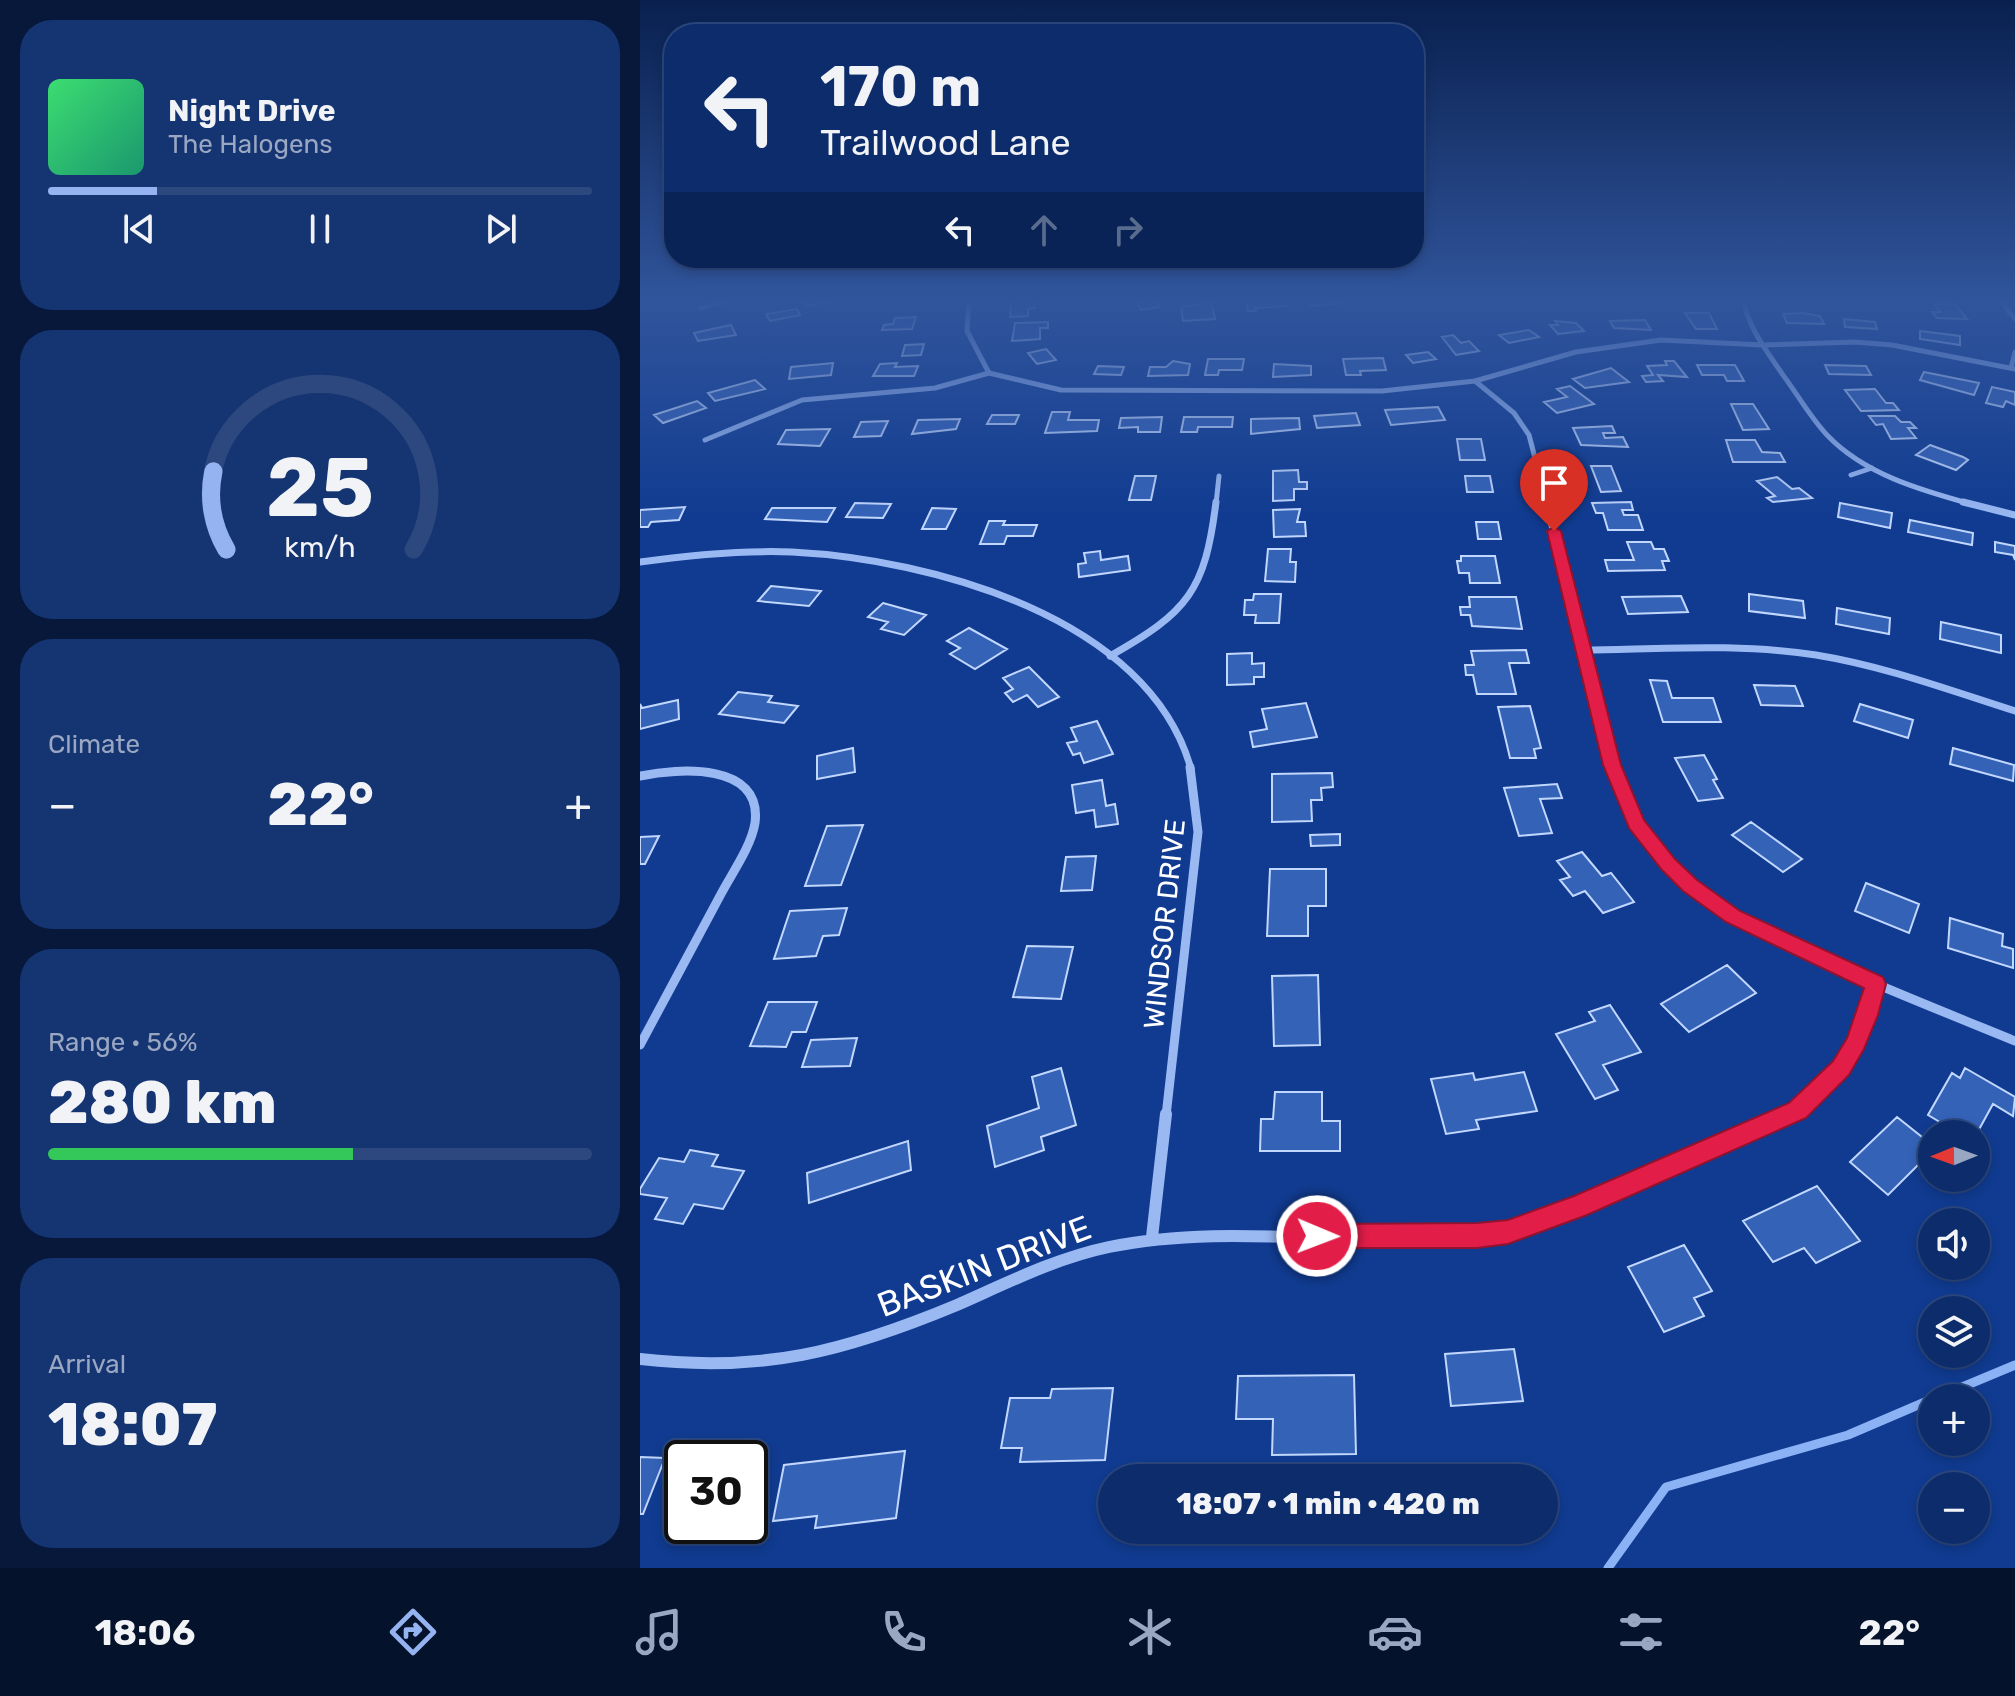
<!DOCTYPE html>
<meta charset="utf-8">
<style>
:root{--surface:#0c2c6c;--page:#153472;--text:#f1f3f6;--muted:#9aa7c2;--line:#2c487f;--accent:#95b2f1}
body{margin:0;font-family:Rubik,sans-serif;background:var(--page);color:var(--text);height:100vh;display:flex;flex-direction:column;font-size:30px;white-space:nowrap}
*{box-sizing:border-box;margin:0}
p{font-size:26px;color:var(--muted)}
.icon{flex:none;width:44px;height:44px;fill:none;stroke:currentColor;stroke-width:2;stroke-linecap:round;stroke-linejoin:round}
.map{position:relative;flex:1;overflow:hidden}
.panel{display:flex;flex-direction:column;gap:20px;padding:20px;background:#07183b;width:640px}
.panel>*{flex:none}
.hud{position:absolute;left:24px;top:24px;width:760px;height:244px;border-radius:32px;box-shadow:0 4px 12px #0003,0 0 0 2px var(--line);background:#0c2c6c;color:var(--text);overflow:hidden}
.needle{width:52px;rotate:269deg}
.tools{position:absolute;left:1278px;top:1120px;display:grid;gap:16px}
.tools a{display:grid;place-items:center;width:72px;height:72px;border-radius:50%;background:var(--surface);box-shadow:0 4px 12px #0003,0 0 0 2px var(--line);font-size:40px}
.speed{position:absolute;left:24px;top:1440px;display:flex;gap:16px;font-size:40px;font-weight:700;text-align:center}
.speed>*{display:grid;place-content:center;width:104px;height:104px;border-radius:50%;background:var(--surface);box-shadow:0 4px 12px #0003,0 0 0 2px var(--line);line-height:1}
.speed .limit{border:4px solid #111;border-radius:12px;background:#fff;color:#111}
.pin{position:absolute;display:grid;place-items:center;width:68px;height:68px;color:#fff;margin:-82px -34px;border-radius:50% 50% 50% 0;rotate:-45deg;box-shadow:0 0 8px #0007}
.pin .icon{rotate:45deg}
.me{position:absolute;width:88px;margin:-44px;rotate:91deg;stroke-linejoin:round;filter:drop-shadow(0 0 6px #0008)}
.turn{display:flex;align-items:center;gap:28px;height:168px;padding:0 24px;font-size:36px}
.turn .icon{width:104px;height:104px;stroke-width:2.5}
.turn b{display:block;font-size:56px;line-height:68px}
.lanes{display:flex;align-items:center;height:76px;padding:0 24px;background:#0003;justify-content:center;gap:40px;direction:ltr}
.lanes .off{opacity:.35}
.big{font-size:60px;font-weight:800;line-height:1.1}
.panel .tile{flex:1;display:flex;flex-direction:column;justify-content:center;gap:12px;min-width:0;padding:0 28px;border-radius:32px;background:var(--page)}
.panel .dial{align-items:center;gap:0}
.dial svg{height:208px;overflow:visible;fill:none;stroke:var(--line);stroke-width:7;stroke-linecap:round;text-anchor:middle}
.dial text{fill:var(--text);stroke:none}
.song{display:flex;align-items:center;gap:24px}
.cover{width:96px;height:96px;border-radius:12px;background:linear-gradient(135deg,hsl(140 70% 55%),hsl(160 70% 35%))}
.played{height:8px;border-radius:4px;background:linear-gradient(90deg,var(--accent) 20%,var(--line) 20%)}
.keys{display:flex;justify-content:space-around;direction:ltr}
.heat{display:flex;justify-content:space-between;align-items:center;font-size:44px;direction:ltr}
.charge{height:12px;border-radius:6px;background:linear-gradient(90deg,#34c759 56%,var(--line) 0)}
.trip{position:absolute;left:458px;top:1464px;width:460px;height:80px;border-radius:40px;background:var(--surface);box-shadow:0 4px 12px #0003,0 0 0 2px var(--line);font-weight:800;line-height:80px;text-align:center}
.tab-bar{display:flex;height:128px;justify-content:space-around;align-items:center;background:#05122b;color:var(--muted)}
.tab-bar .icon{width:56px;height:56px}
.tab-bar .selected{color:var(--accent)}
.tab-bar b{font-size:36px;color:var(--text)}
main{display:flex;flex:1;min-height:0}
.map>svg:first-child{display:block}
</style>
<main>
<section class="panel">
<div class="tile">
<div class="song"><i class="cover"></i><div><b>Night Drive</b><p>The Halogens</p></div></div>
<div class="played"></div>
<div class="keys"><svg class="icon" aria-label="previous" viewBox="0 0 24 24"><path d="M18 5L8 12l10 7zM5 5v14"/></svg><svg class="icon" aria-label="pause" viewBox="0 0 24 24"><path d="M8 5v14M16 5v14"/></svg><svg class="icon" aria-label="next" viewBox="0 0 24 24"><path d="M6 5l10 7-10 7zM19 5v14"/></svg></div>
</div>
<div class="tile dial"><svg viewBox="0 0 100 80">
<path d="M14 69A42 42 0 1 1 86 69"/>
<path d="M14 69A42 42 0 0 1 9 39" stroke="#95b2f1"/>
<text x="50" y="56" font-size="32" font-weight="700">25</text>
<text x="50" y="72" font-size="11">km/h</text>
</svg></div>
<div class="tile"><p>Climate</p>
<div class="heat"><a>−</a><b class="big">22°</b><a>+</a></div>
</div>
<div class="tile"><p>Range · 56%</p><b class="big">280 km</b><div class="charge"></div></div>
<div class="tile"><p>Arrival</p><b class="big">18:07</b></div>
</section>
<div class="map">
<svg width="1375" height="1568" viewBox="0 0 1375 1568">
<rect width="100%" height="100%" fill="#103b90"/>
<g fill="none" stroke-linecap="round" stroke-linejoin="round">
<path stroke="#8cb2f6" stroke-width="9" d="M1296,1398L1375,1365
M968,1568L1026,1487L1208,1435L1292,1399"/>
</g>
<path fill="#3462b7" stroke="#c2d7fd" stroke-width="2" d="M395,299V308L388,309V316L370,317L371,300Z
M494,299H514L520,307L501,310Z
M605,299H644L646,306L615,308L616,311H608Z
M668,299H704L706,303L671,306Z
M201,300L167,306L161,301L166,299Z
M572,303L575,319L543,321L541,307Z
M1294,304H1315L1327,319L1297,318L1292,312H1301Z
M157,309L160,315L130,321L126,314Z
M1045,313H1069L1077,329H1056Z
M1163,313L1180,316L1184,324L1147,323L1143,314Z
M276,317L272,329L242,330L244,325L253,324L255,318Z
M1204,319L1235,322L1237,329L1205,327Z
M1005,320L1011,330L974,328L970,321Z
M915,321L936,323L944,331L918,334L910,325H918Z
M408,322V328H400V339L372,341L375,323Z
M91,325L96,335L58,341L54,333Z
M889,330L899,337L869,343L859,335Z
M1280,331L1320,336V345L1280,339Z
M813,335L821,343L829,341L839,351L816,355L802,337Z
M284,344L281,355L262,356L265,345Z
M406,349L416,360L397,364L388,353Z
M788,352L796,359L773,363L766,355Z
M743,358L746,370L720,371L721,375H706L703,359Z
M568,359H604L602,370H579L578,375H565Z
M533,361L550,364L548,375L508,376L510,367H526Z
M1025,361H1034L1047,377L1018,375L1023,381L1006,382L1002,376L1013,375L1007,366L1027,365Z
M193,363L191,375L149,379L151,367Z
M257,363L255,367L278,366L274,376H233L240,364Z
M634,364L671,366V375L633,377Z
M1057,365H1095L1104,381H1087L1084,375H1062Z
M1185,365L1226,366L1231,375L1189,374Z
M458,366L484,367L481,375L454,374Z
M971,368L989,382L945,388L933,379Z
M1284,372L1339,383L1334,395L1280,380Z
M115,380L125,389L75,401L68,393Z
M930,386L954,404L917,413L904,402L927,397L917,389Z
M1352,387L1375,392V405L1366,401L1363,407L1346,403Z
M1235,389L1246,403H1253L1259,410L1221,411L1205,390Z
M57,401L66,408L23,423L14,415Z
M1091,404H1113L1129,429L1103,430Z
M798,407L805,420L751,425L745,410Z
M412,412H430L428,420H459L457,431L405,433Z
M716,413L720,425L677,428L674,416Z
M352,415H379L375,424H347Z
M1229,416H1255L1261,422H1270L1276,428H1268L1276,438L1251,439L1243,424L1236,425Z
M522,417L520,432H498V427L479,428L481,418Z
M544,417H593L592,427H558L557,432H541Z
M659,418L660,429L611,434V419Z
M320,419L316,429L272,434L278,420Z
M248,421L241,436L214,437L221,422Z
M972,426L975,433H963L965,438L983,437L988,447L941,445L933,428Z
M190,429L180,446L138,444L146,430Z
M817,439H841L845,460H820Z
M1086,440H1115L1122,452L1140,453L1145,462H1093Z
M1290,445L1323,457L1328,460L1316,470L1276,455Z
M951,466H971L981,491L961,492Z
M658,470L659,482H667V489H654V500L633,501V471Z
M495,476H516L511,500H489Z
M825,476H850L853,492H827Z
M1137,477L1152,489L1159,488L1172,498L1133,502L1127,498L1135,496L1117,481Z
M991,502L993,510H982L984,515H998L1003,530H968L963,513H956L952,503Z
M215,503L251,504L243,518L206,517Z
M1200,503L1252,513L1250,528L1198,517Z
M45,507L39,520L11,522L8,527H0V510Z
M132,508H195L187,522L125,519Z
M292,508L316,509L306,529H282Z
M660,509L657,522H665L666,536L634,537L633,510Z
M1270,520L1333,533L1332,545L1268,532Z
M349,521H365L363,525H397L393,536H367L364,544H340Z
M836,522H858L861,539H838Z
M987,542H1011L1014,549H1024L1029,561H1022L1025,570L968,571L965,560H994Z
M1355,542L1375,546V560L1373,555L1355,552Z
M628,549H651L650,562H656L655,582L625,581Z
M460,551L461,560L488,556L490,570L439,577L438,564L446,563L444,553Z
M821,556H855L860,583H830L829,573H819L817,561H821Z
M131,586L181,591L169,606L118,601Z
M614,594H641L639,623H615L616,615H604L605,600H613Z
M1109,594L1163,601L1165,618L1109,611Z
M1041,596L1048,612L988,614L982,597Z
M829,597H876L882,629L832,626L830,615H821L820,607H830Z
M243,603L286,615L264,635L241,629L248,622L228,617Z
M1197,608L1250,618L1249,634L1196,624Z
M1301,622L1361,635V653L1300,639Z
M329,628L367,649L335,669L310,654L320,648L307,641Z
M886,650L889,663H869L876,694H837L833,675H826L825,665H834L831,651Z
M612,653V664L624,663V677H614V684L587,685V654Z
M389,667L419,697L398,707L387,695L373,702L365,693L373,689L363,678Z
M1010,680L1027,681L1032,698H1073L1081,722H1023Z
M1114,685L1155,686L1163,706L1121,705Z
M98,692L132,696L128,702L158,706L144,723L79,714Z
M38,700L39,719L0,729V704L2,708Z
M666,703L677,737L613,747L610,732L627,729L622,709Z
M1220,704L1273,720L1268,738L1214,721Z
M890,706L901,748L894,749L896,758H870L858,707Z
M457,721L473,754L444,763L440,753L433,755L427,743L437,741L431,728Z
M213,748L215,772L177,779V756Z
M1313,748L1374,765L1373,781L1310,764Z
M1064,755L1077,779L1073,780L1083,798L1058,801L1035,758Z
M692,773L693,787L681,788L682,800H671L672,821L632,822V774Z
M462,780L466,806L475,804L478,824L456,827L454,810L436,813L432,785Z
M917,784L922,798L900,799L912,833L879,836L864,788Z
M1111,822L1162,859L1143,872L1092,835Z
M223,825L201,885L165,886L187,826Z
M700,834V845L671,846L670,835Z
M19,836L5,864H0V837Z
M942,852L962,876L971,873L994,902L963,913L945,891L933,896L920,880L930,877L917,861Z
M456,856L452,890L421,891L426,857Z
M630,869H686V906H668V936H627Z
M1226,883L1279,904L1269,933L1215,911Z
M207,908L199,935L183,936L176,956L134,959L150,911Z
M1310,918L1363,934L1362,946L1373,949V968L1308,948Z
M387,946L433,947L421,999L373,997Z
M1087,965L1116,993L1049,1032L1021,1004Z
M678,975L680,1045L634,1046L632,976Z
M128,1002H177L166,1032H152L146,1047L110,1046Z
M970,1005L1001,1052L963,1065L978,1090L955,1099L916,1034L955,1021L949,1012Z
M217,1038L210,1066L162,1067L171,1040Z
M421,1068L436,1125L401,1137L404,1150L355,1167L347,1126L399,1108L392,1077Z
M1325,1068L1375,1097L1373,1116L1353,1104L1336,1135L1320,1134L1288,1115L1312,1073L1320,1078Z
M884,1072L897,1111L836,1120L839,1129L806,1134L791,1079L833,1073L835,1080Z
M635,1092H682V1121H700V1151H620L621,1119H633Z
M1257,1117L1292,1145V1151L1248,1195L1210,1162Z
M268,1141L271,1170L169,1203L167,1173Z
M50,1150L78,1155L72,1166L104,1171L83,1209L54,1204L43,1224L15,1219L27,1198L0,1194V1189L19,1158L44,1162Z
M1177,1186L1220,1241L1176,1263L1164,1248L1133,1262L1103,1221Z
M1044,1245L1072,1291L1054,1298L1064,1316L1024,1332L988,1267Z
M874,1349L883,1401L811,1406L805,1354Z
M714,1375L716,1454L632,1455L633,1419H596L598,1376Z
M473,1388L465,1460L380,1462L382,1448H361L370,1398H410L412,1389Z
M265,1451L256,1518L175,1528L177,1516L133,1521L144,1465Z
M0,1457L25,1458L3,1514H0Z"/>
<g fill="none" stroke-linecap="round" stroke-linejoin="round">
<path stroke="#9ab9f3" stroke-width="5" d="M329,299L327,331L349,373L421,390L742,391L835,381L936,352L1021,340L1123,345L1215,342L1252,345L1375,369
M1103,299C1109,329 1126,350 1143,375C1158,395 1170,417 1187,435C1224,474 1280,490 1331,504
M1359,299L1375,319
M60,308L93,299
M1371,368L1375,352
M835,381L874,413L889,435L907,504
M65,440L162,400L295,388L349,373
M1211,475L1232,468
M576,504L579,476"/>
<path stroke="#9ab9f3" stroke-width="7" d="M906,502L974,769
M1323,502L1375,515
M0,562C50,555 101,550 152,552C290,559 509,617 551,769
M944,650C1021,649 1099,643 1176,655C1244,666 1309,690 1375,711
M470,656C548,612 565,591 576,502"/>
<path stroke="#9ab9f3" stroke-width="9" d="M974,767C1004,885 1126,937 1227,980C1276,1001 1326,1021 1375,1041
M0,776C38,768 123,762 115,823C111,847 92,873 81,894C54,944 27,995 0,1045
M526,1116L558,832L550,767
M1148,1116C1197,1086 1220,1037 1236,984"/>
<path stroke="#9ab9f3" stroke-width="12" d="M512,1237L526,1114
M0,1359C123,1373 204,1352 317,1305C367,1283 416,1258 469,1247C591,1222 715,1249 837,1236C917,1228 991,1185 1063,1152C1092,1139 1124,1130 1152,1114"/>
</g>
<linearGradient id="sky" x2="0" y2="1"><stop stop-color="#09204f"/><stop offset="0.58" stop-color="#31559c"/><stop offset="1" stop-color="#31559c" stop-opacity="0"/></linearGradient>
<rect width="1375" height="519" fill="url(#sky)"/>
<path fill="#e11d48" stroke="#92132f" stroke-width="2" d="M914,527L921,531L981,765L1004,820L1035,859L1057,880L1100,911L1243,977L1246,984L1238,1015L1224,1049L1209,1075L1166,1118L947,1215L868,1244L837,1248H677L668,1245L664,1236L668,1228L677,1224L837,1223L868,1220L934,1196L1149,1103L1193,1061L1207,1038L1224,988L1086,922L1043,891L1022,870L989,828L963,765L907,531Z"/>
<g text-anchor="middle" stroke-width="8" stroke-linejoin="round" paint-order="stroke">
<g font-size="28" fill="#fff" stroke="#103b90">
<text transform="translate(524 924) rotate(-84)" y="10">WINDSOR DRIVE</text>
</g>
<g font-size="34" fill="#fff" stroke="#103b90">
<text transform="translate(344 1266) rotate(-21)" y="12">BASKIN DRIVE</text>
</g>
</g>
</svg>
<div class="tools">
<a><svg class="needle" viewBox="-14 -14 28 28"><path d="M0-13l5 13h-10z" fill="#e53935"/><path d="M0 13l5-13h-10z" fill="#9aa7c2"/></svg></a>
<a><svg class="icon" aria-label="sound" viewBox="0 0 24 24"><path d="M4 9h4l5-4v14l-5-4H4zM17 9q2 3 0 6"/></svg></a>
<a><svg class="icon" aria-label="layers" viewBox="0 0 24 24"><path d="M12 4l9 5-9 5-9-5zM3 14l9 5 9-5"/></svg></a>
<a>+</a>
<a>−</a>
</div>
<div class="speed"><div class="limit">30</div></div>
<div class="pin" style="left:914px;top:531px;background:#d93025"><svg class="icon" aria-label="arrive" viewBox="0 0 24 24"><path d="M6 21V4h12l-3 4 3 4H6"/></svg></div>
<svg class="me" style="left:677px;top:1236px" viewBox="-20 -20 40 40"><circle r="17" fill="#e11d48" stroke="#fff" stroke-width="3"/><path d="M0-11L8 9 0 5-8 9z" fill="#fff"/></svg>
<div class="trip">18:07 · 1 min · 420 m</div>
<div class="hud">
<div class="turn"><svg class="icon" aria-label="left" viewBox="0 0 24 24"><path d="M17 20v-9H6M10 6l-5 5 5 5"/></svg><div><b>170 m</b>Trailwood Lane</div></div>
<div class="lanes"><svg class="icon" aria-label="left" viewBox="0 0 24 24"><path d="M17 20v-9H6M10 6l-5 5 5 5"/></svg><svg class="icon off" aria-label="ahead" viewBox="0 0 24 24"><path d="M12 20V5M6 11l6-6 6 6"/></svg><svg class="icon off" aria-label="right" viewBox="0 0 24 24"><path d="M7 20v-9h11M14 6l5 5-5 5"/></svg></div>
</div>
</div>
</main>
<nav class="tab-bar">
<b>18:06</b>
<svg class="icon selected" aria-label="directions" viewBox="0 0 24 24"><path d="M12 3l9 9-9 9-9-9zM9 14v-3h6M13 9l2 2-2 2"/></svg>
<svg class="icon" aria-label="music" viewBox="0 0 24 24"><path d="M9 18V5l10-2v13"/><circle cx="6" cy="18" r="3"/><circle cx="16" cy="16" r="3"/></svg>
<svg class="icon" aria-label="phone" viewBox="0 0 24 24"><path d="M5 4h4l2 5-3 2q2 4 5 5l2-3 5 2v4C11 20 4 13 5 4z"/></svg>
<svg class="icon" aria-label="climate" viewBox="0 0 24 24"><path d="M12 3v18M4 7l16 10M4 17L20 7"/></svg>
<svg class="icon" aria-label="car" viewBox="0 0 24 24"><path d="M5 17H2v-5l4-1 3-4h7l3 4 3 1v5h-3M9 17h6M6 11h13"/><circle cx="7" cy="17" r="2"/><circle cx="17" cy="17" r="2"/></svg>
<svg class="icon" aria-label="filters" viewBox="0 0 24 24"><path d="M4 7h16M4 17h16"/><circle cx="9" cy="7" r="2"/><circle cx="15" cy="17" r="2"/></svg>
<b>22°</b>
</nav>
